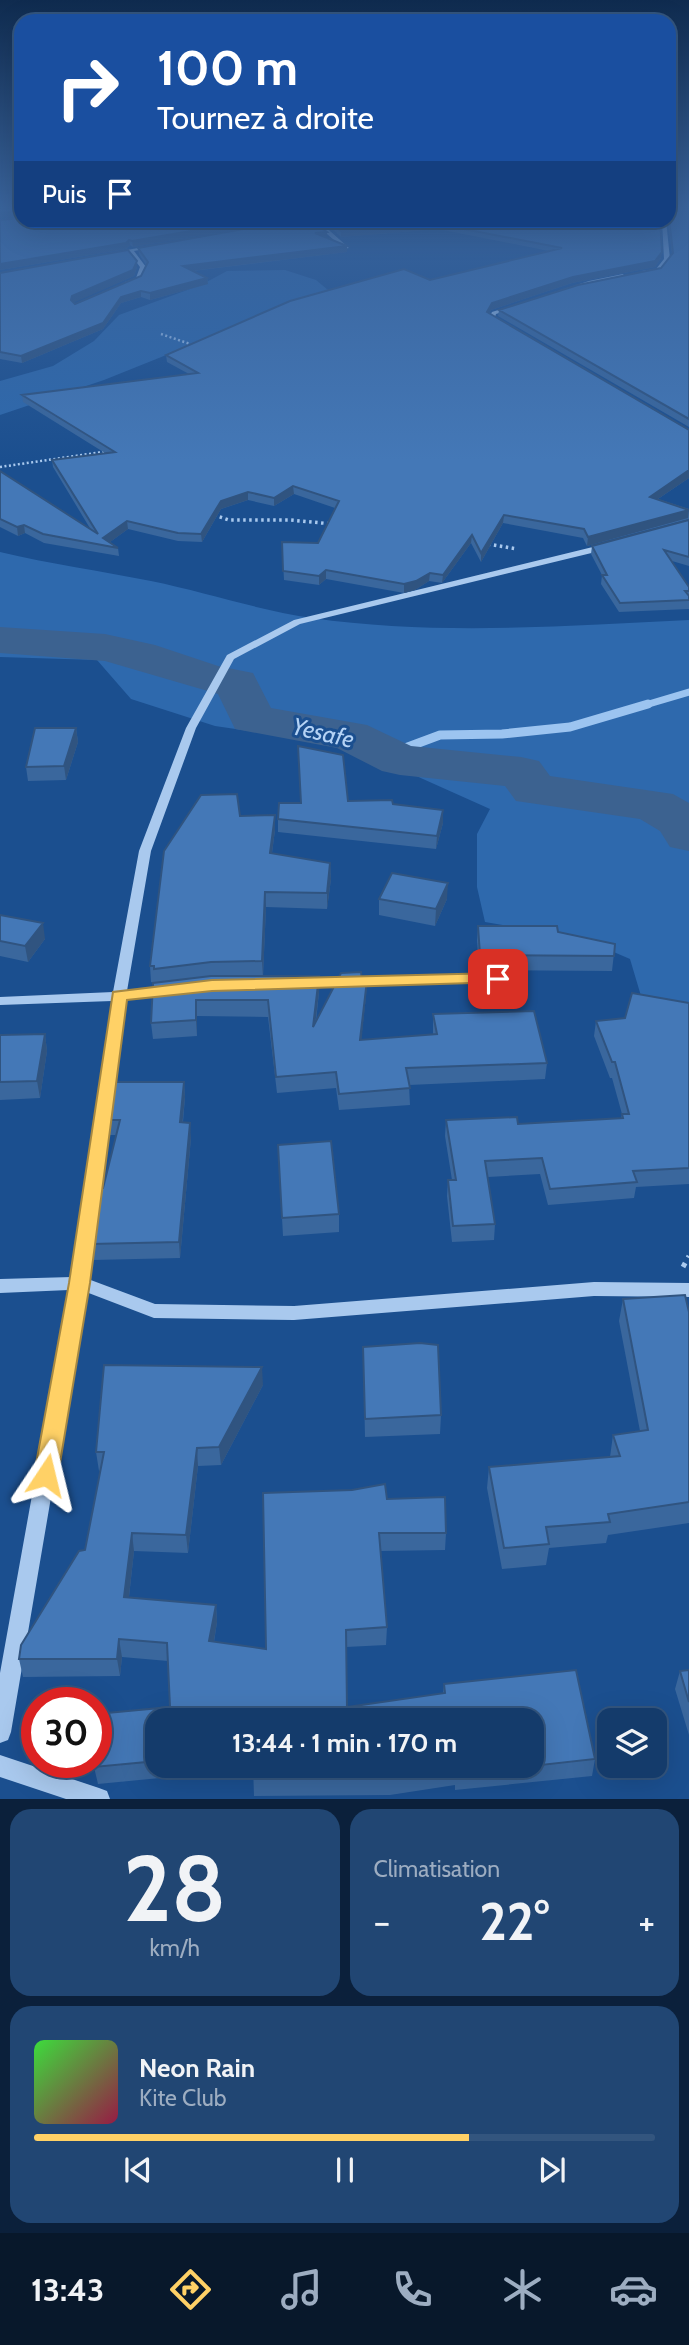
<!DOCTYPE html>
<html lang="fr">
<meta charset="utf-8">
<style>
:root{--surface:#143b6b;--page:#214673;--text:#f1f3f6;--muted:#9dadc1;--line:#33557e;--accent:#ffd166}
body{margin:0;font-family:Cabin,sans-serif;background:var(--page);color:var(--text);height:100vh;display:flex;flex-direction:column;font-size:26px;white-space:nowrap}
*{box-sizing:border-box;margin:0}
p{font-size:23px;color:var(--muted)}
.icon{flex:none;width:38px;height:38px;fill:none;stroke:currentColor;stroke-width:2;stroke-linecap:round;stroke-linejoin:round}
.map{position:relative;height:1799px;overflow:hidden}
.side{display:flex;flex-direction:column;gap:10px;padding:10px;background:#0b203b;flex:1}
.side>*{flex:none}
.top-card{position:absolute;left:14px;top:14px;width:662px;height:214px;border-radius:21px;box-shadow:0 7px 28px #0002,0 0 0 2px var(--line);background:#1a4fa0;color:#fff;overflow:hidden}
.fabs{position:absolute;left:597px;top:1708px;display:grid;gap:14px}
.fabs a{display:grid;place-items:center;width:70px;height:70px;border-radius:14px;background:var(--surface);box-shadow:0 7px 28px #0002,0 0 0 2px var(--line);font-size:35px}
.speed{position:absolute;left:21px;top:1687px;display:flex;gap:14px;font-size:35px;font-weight:700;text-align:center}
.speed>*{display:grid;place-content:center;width:91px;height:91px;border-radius:50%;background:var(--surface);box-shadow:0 7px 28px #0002,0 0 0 2px var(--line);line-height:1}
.speed .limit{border:10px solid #d22;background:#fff;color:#111}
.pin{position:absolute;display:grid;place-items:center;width:60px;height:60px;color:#fff;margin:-30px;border-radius:14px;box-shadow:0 4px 10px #0006}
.me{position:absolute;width:77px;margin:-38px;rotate:10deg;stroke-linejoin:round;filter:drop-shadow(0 0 5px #0008)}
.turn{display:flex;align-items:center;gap:24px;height:147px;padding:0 28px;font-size:32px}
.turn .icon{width:91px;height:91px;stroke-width:2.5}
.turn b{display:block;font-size:49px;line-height:60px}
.then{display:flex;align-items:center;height:66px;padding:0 28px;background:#0003;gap:14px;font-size:26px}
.big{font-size:52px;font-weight:800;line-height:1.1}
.side .card{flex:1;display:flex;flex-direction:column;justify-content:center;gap:10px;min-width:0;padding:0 24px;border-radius:21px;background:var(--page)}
.side .dial{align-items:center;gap:0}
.dial b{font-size:91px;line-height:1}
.song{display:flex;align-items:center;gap:21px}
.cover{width:84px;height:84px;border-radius:10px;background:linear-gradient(135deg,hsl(120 70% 55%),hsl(340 70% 35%))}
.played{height:7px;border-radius:4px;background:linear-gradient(90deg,var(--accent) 70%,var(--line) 70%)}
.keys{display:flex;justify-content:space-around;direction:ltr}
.heat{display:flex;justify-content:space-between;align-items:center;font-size:38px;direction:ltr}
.side .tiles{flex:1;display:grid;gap:10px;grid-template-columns:1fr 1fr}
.card:last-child{grid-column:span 2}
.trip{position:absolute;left:145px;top:1708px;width:399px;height:70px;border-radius:21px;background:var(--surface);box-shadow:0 7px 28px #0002,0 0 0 2px var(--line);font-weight:800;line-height:70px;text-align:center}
.dock{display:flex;height:112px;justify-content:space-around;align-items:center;background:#08182b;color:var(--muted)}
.dock .icon{width:49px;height:49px}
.dock .on{color:var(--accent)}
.dock b{font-size:32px;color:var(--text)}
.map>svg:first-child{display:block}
</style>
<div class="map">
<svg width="689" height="1799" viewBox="0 0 689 1799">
<rect width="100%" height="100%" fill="#1b4f8f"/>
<path fill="#2e69ad" d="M285,270L316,280L328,290L104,380L0,415V381L53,366L94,341L119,315L201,285L227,271Z
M0,552C50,564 101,571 151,581C205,592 257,610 312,618C437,636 564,626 689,620V1006L641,996L630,959L581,938L485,922L477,887V834L490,809L347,745L215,726L131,699L97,660L0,657Z"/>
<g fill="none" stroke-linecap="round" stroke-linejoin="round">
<path stroke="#9cc4f0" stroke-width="7" d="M642,706L689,692"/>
<path stroke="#9cc4f0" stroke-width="9" d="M389,754L440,735L502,734L570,727L648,704"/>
<path fill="#3c6290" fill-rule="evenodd" d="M0,627L105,634L155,645L218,666L253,673L271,708L367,725L411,746L521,757L539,761L550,776L673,794L689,803V851L670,847L660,831L640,819L516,801L505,786L400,775L382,771L337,748L235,729L218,694L105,661L0,653Z"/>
<path stroke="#a9c9ee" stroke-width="2.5" stroke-dasharray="2 2.5" stroke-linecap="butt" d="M161,334L196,346
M0,467L109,451"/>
<path stroke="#a9c9ee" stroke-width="3.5" stroke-dasharray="2.5 3.5" stroke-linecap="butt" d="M214,515L229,520H290L333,524
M488,544L517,549"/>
<path stroke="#a9c9ee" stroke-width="5" stroke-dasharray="4.5 6" stroke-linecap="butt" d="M683,1267L689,1256"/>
<path fill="#a9c9ee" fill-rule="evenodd" d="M306,220L321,223L349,248L344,249L317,225Z
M662,220H666L670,259L660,271L642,273V271L656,269L664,259Z
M154,245L156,247L134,251L146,267L140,280L125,284V282L136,278L140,267L129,252L113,256L111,253Z
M623,274L625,277L592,283L496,314L495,317L506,324V326H502L489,318L492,312L589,281Z
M605,544L608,545V549L300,624L234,659L196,728L151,851L127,991L169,986L176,990L169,994L125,1000L88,1279L155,1304L294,1306L594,1282L689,1283V1297L594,1296L294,1320L154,1318L86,1292L11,1732L8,1740L0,1743V1673L69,1290L0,1293V1279L72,1277L112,1001L0,1005V997L113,992L139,851L186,728L227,655L294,620Z
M498,975L505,979L503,982L303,987L296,983L303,979Z
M0,1755L99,1788L107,1791L110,1799H66L0,1777Z"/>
</g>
<path fill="#3a679d" d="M668,209H689V427L498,316L499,310L661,268L672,254L668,220Z
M0,220H289L133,247L130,245L126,249L0,270Z
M314,220H660L661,258L655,267L572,283L491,310L489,314L689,478L658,499L689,509V519L587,546L583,538L503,523L481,562L471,543L442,583L429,581L415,590L404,593L326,579L319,585L284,580L282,542L318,543L335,508L294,494L274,506L248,500L221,509L202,542L178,541L128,529L110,542L118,548L119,556L44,543L25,533L18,536L0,527V471L91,530L53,467L52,460L105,453L23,402L22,395L189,374L167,362L166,355L430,280L549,251L438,229L341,237L327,224Z
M327,232V238L347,252L193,271L207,278L208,284L150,300L141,297L121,303L103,329L22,363L0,359V273L137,261V267L134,276L73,302L75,304L141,276L146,265L139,254L138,248Z
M689,520V566L672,561L689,587V609L619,612L601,584L602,575L591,554L592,546Z
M76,728L78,742L66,780L28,781L26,767Z
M348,801L443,810V823L436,849L278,832V819Z
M275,815V830L272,853L330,863L331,879L327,909L266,907L263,976H319V992L316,1022L362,980H367L366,996L361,1040L433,1035V1014L547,1063L545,1079L409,1085L410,1105L339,1110L336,1088L277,1093L268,1017L197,1016V1036L153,1039L151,1023L155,983L151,982L150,966L240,816Z
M379,899H447L435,926L379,915Z
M0,915L45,939L28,962L0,956Z
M478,926L558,932L615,944L612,971L479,970L477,940Z
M689,1003V1184L636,1187L634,1198L548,1205L540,1174L488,1177L495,1224L494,1240L452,1242L447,1196L448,1180H452L445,1136L446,1120L518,1124L621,1118L622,1114L612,1078H610L594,1036L596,1021L625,1018Z
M45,1034L47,1051L40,1098L0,1100V1035Z
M184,1082L185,1097L183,1122L191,1138L180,1258L93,1260L91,1244L103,1188L116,1135H110L108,1120Z
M278,1145L339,1214V1232L283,1236Z
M623,1299L689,1312V1523L608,1535L606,1543L549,1548L546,1565L502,1569L487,1488L489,1467L610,1457L613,1435L640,1431L619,1321Z
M363,1347L441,1415L440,1434L365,1437Z
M263,1385L221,1465L198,1466L188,1553L134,1551L129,1597L216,1605L217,1622L214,1642L266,1649L387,1499L446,1533L445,1550L380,1551L387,1627L386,1645L346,1647L347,1707L443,1693L444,1684L595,1759L592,1776L455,1790V1785L390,1795L254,1796L253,1766H532L158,1720V1766H160V1778L98,1784L94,1767L170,1707L168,1661L122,1657L120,1676L23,1677L19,1659L85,1550L101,1470L99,1471L96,1452Z
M689,1670V1735L675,1689L680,1671Z"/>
<path fill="#305480" d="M20,211L21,216L0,218V213Z
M256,220H289L133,247L132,241Z
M438,224V229L341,237V231Z
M327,232V238L315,233Z
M129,240L130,245L126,249L0,270V264Z
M347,246V252L183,272V266Z
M662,252L661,258L655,267L572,283L491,310L486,319L487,312L492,303L573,277Z
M137,261V267L134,276L73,303L71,300L72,296Z
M207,278L208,284L150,300V293Z
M141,291V297L121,303L103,329L22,363L21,356L121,297Z
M689,470V478L649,505L650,497Z
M293,486L294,494L274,506V498Z
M248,492V500L221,509L202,542L201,534L221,501Z
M689,510L688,518L587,546L588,537Z
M504,515L503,523L481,562V553Z
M127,521L128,529L106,545L103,538Z
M24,525L25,533L18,536L17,527Z
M472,535L471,543L442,583L443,575Z
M326,570V579L319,585V576Z
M430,573L429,581L415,590L404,593V584Z
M76,728L78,742L66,780L64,766Z
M443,810V823L436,849L437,836Z
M275,815V830L270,868V853Z
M330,863L331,879L327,909V893Z
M448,883L447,899L435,926L436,909Z
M265,892L266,907L263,977L262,961Z
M43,923L45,939L28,962L25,946Z
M319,976V992L313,1043V1027Z
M367,980L366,996L360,1056V1040Z
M196,1000L197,1016V1036L196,1020Z
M45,1034L47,1051L40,1098L37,1081Z
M184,1082L185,1097L181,1137L180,1122Z
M190,1123L191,1138L180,1258L179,1242Z
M262,1367L263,1385L221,1465L219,1447Z
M197,1448L198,1466L188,1553L186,1535Z
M132,1533L134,1551L127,1614L124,1597Z
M216,1605L217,1622L211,1659L209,1641Z
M119,1639L122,1657L120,1676L117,1659Z"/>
<path fill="#4478b7" stroke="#305480" stroke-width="2" d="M0,209H21V212L0,213Z
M668,209H689V419L499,310L578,285L661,268L673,253Z
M21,218V220H256L132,241L129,240L126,243L0,264V220Z
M294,220H310L327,232L315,233L347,246L183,266L207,278L150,293L141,291L121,297L103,323L21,356L0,352V273L128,250L137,261L133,270L72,296L71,300L75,304L141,276L148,262L138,248Z
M329,220H660L662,252L655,261L573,277L492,303L487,312L689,430V470L650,497L689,510L588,537L584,529L504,515L481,553L472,535L443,575L430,573L416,581L404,584L326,570L319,576L283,571L282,542L318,543L339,501L293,486L274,498L248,492L221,501L201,534L178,533L127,521L103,538L118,548L43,534L24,525L17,527L0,519V471L98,534L52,460L115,452L22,395L198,373L166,355L290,301L404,269L430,280L562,248L438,224L341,231Z
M689,520V557L664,550L689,587V591H685L689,596V600L620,603L602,575H607L592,546Z
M35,728H76L64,766L26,767Z
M298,746L343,755L348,801L392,800L393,804L443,810L437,836L278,819L279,803H301Z
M237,794L240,816L275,815L270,853L330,863L327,893L265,892L262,961L211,962L154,969V966H150L164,851L201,795Z
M392,873L448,883L436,909L379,899Z
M0,915L43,923L25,946L0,941Z
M478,926H557L558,932L615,944L614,956L480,955Z
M361,972L362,980H367L360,1040L437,1034L433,1014L534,1011L547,1063L406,1068L410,1088L339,1094L336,1072L276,1077L268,1000H196V1020L151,1023L153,983L211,976H319L313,1027L341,973Z
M632,993L689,1003V1168L633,1171L637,1182L550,1189L542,1158L485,1161L495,1224L453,1226L448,1180H456L446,1120L517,1117L518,1124L623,1118L622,1114H629L615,1062H612L596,1021L625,1018Z
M45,1034L37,1081L0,1082V1035Z
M115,1082H184L180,1122L190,1123L179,1242L91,1244L99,1188H103L120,1120H108Z
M331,1141L339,1214L282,1218L278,1145Z
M685,1295L689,1312V1502L608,1514L610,1522L546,1527L549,1544L504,1548L489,1467L620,1456L613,1435L648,1430L623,1299Z
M420,1343L438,1345L441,1415L365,1419L363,1347Z
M104,1365L262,1367L219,1447L197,1448L186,1535L132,1533L124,1597L216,1605L209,1641L266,1649L263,1493L352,1490L385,1484L387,1499L445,1497L446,1533H379L387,1627L346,1630L347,1707L445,1693L444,1684L576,1670L595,1759L532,1766V1720H158L157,1761L94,1767L95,1762H96V1714L170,1707L167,1643L119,1639L117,1659H19L21,1645L79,1551L85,1550L104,1452H96Z
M689,1670V1702L680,1671Z
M253,1766H530L457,1773L456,1768L391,1778L252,1779Z"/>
<linearGradient id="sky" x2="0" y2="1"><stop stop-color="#0f2b4f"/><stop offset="0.45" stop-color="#39639b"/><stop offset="1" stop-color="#39639b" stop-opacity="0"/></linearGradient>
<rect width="689" height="461" fill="url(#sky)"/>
<path fill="#ffd166" stroke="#a68842" stroke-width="2" d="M498,973L507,979L504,982L212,991L127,1000L90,1283L58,1475L55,1483L46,1486L37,1483L34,1475L69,1283L113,992L212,980Z"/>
<g text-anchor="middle" stroke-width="6" stroke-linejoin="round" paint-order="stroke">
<g font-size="24" font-style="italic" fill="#b5d3f5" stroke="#1b4f8f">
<text transform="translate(323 733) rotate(13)" y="8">Yesafe</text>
</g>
</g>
</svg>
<div class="fabs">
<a><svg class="icon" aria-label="layers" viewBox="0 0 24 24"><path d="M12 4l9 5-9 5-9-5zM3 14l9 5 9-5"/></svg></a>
</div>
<div class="speed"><div class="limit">30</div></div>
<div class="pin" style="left:498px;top:979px;background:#d93025"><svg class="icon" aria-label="arrive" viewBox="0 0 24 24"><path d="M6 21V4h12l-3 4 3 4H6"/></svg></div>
<svg class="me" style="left:46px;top:1475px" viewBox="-20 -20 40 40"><path d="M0-17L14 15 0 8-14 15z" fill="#ffd166" stroke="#fff" stroke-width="4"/></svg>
<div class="trip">13:44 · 1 min · 170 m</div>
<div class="top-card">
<div class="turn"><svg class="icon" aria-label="right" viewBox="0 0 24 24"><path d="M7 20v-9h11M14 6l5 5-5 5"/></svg><div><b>100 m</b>Tournez à droite</div></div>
<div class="then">Puis<svg class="icon" aria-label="arrive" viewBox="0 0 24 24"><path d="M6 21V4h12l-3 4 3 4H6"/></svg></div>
</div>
</div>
<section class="side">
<div class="tiles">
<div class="card dial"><b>28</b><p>km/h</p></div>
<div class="card"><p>Climatisation</p>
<div class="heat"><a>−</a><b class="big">22°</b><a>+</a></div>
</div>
<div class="card">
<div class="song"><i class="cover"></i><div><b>Neon Rain</b><p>Kite Club</p></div></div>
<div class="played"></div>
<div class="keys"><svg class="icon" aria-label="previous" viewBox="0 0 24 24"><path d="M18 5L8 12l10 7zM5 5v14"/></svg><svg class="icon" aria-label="pause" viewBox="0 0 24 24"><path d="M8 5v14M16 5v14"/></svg><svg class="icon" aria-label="next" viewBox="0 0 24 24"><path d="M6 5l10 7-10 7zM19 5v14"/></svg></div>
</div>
</div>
</section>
<nav class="dock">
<b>13:43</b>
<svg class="icon on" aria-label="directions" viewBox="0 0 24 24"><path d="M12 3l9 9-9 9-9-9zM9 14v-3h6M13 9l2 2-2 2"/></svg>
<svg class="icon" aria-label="music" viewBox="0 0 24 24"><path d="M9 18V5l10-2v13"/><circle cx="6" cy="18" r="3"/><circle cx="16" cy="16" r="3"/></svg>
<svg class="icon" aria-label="phone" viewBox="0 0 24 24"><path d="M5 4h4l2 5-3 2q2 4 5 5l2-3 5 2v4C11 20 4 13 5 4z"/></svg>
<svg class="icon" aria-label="climate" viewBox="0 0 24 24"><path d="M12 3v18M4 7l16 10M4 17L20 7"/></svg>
<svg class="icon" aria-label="car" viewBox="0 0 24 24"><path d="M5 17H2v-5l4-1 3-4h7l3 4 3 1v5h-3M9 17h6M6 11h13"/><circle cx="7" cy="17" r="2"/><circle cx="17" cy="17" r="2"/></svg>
</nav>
